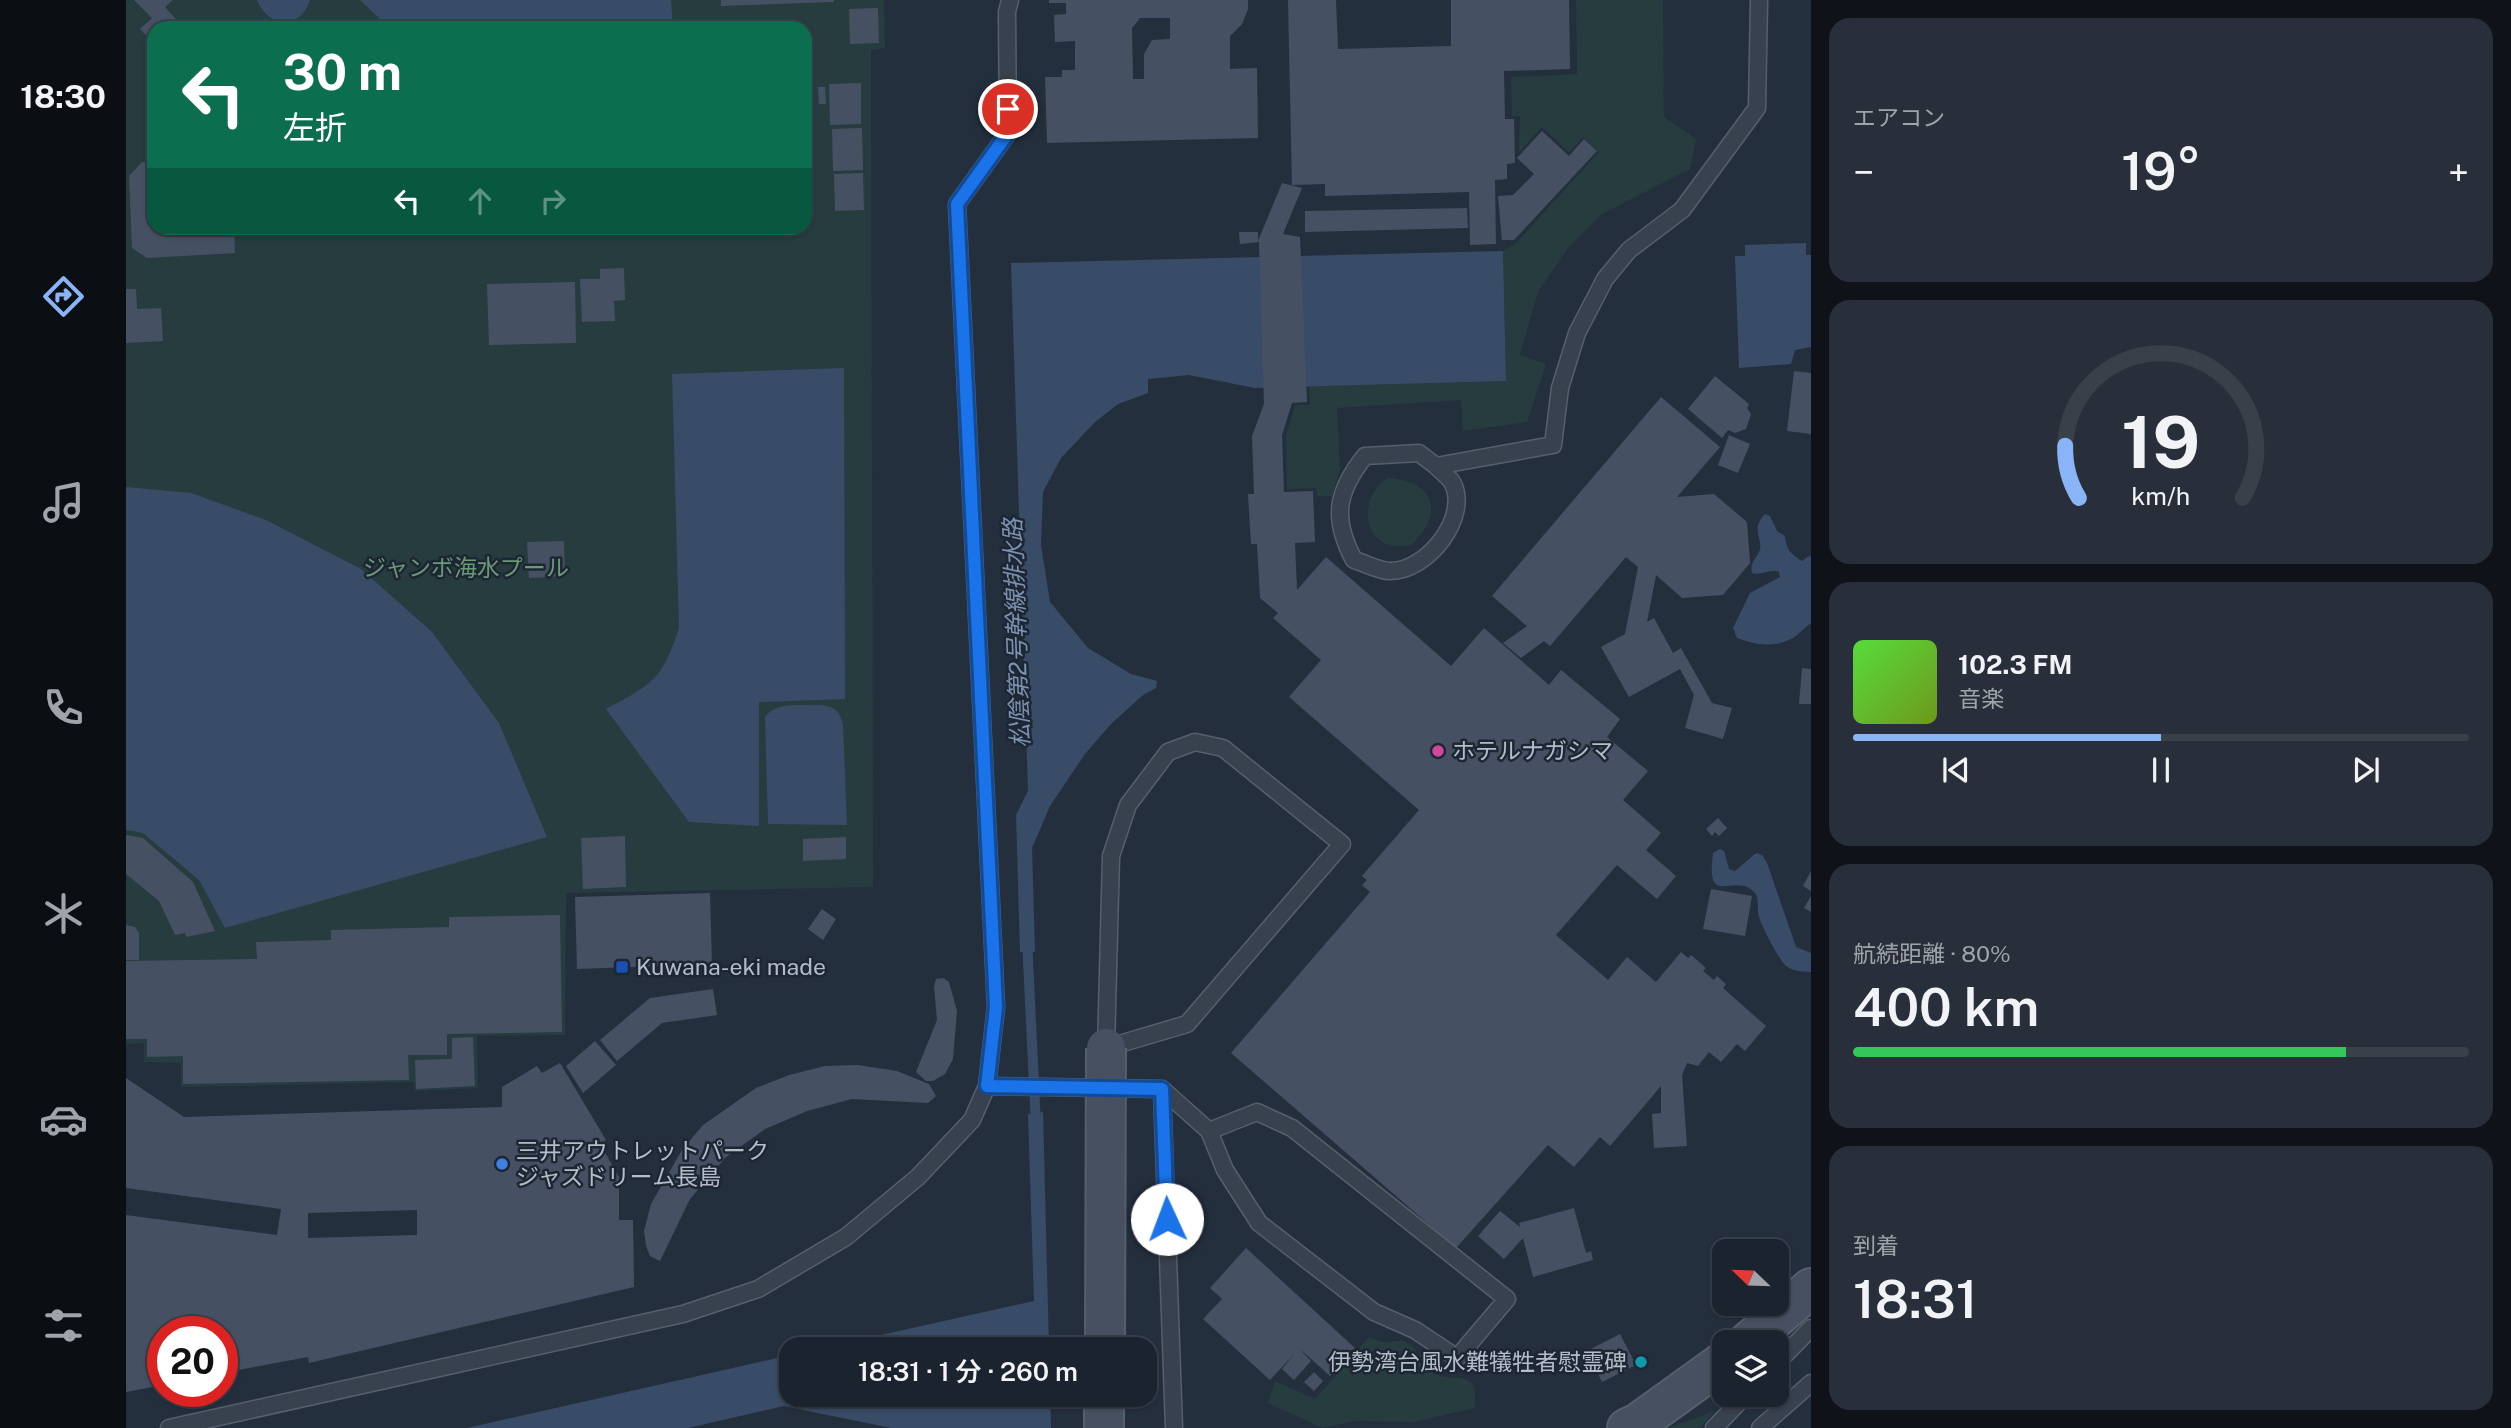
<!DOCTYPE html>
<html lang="ja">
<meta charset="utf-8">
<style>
:root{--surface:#1b232e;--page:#282f3a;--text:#f1f3f6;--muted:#a0a4aa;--line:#39404a;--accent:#8ab4f8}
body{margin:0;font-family:"Public Sans","Noto Sans JP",sans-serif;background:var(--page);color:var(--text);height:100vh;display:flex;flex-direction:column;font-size:26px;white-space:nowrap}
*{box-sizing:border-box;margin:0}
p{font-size:23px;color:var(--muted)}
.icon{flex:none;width:38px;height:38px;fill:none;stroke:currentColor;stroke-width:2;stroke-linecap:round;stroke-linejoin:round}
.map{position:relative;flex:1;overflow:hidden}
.side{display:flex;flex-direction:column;gap:18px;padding:18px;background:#0f1319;width:700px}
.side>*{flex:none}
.top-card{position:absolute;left:21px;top:21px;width:665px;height:214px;border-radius:21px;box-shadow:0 2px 5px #0004,0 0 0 2px var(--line);background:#0b6e4f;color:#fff;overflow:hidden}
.needle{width:46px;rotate:293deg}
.fabs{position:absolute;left:1586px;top:1239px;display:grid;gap:14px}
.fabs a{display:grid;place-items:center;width:77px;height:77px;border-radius:14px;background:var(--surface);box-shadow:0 2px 5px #0004,0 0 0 2px var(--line);font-size:35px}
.speed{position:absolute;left:21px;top:1316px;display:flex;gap:14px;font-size:35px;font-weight:700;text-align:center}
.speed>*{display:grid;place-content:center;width:91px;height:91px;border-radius:50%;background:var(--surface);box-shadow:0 2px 5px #0004,0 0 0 2px var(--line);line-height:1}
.speed .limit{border:10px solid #d22;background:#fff;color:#111}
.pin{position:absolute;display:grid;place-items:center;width:60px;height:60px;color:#fff;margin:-30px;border:4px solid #fff;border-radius:50%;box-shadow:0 2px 7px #0007}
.me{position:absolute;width:77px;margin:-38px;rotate:358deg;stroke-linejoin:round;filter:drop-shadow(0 0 5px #0008)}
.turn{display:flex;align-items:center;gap:24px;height:147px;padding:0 21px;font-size:32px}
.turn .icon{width:91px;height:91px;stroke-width:2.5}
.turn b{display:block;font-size:49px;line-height:60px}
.lanes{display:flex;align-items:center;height:66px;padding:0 21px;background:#0003;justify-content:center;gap:35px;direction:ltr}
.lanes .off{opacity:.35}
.big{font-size:52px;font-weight:600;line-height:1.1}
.side .widget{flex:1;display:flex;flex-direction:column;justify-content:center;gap:10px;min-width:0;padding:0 24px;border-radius:21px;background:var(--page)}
.side .dial{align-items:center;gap:0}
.dial svg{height:182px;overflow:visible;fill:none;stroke:var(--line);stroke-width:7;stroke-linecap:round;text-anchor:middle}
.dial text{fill:var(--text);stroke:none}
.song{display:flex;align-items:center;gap:21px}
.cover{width:84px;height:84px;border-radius:10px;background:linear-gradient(135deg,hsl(110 70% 55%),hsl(80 70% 35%))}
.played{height:7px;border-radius:4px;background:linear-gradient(90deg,var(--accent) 50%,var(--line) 50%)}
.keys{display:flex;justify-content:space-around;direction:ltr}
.heat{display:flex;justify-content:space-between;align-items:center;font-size:38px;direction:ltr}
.charge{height:10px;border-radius:5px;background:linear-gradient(90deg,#34c759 80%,var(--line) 0)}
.trip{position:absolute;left:653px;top:1337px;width:378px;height:70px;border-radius:21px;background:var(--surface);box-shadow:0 2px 5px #0004,0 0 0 2px var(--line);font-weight:600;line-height:70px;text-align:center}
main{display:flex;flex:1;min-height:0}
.menu{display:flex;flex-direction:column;width:126px;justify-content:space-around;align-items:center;background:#0b0e12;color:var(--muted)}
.menu .icon{width:49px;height:49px}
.menu .active{color:var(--accent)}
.menu b{font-size:32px;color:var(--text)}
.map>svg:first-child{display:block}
</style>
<main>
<nav class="menu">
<b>18:30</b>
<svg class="icon active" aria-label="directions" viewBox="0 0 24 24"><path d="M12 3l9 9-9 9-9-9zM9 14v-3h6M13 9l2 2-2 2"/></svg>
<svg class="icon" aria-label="music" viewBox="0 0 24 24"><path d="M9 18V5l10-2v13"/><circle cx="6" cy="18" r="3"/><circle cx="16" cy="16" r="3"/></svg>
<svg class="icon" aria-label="phone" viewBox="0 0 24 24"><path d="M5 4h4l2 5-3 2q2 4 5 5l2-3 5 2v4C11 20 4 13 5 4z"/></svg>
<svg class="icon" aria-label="climate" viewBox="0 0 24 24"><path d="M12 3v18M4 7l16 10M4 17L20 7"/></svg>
<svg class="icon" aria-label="car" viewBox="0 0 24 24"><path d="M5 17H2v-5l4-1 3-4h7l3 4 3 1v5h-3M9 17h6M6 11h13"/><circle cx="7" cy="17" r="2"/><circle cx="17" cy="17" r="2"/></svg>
<svg class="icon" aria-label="filters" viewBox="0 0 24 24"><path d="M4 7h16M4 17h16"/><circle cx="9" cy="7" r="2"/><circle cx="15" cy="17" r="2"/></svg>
</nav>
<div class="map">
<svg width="1685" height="1428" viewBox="0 0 1685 1428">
<rect width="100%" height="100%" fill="#242f3e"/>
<path fill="#263c3f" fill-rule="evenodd" d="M0,0H758L759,48L745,50L747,887L440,893L439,1035L351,1036L352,1088L289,1091L288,1082L55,1087V1063L18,1062V1043L0,1044ZM28,28H679V228H28Z
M1450,0H1537L1538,117L1570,139L1564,169L1476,214L1442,248L1412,292L1394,355L1420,364L1401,422L1337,431L1335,400L1211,408L1214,470L1206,496H1191L1190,488L1161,489L1160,436L1169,405H1184L1183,386L1380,381L1377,251L1390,243L1473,152L1457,137L1443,152L1416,127L1393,152L1394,116H1386L1385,77L1451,74Z
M1262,478C1309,481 1319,514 1285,545C1280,545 1273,547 1268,546C1232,540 1236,492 1262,478Z
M1243,1337C1248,1339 1253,1342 1258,1342C1265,1343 1273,1339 1280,1342C1292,1348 1292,1359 1300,1368C1320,1389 1357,1361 1348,1408L1288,1422L1230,1421L1196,1428L1142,1403L1149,1381L1189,1399Z
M1589,1411L1574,1428H1542Z"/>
<path fill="#394c67" d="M131,0H184C175,30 142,28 131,0Z
M234,0H545L547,28H256L257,22Z
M1680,243V255H1685V347L1669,350L1665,364L1613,368L1609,256H1619V245Z
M1377,251L1380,381L1129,388L1063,375L1022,379V393L992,404L969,422L935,458L917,492L915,545L924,602L962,648L1005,674L1031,681L1030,688L1017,695L985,724L959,754L924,806L906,848L909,952H894L890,815L902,791L885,263Z
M718,368L719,699L633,702V826L563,822L480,709C527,684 536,680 553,628L546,374Z
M0,487L65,493L140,520L235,569L306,632L373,723L421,837L99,928L73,880L17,833L0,830Z
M1639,514L1644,516L1651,531L1659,536C1660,550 1665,554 1676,561L1683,556L1685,557V623C1679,627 1673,634 1667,638C1648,648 1630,645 1611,638L1607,628L1624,593L1654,577L1653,572C1645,568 1636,576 1626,573C1624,563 1629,560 1633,552C1639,541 1623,529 1639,514Z
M695,705C709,707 713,710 717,724L721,825L642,824L639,717C650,701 677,706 695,705Z
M1594,849L1598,851L1603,869L1609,871L1630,853L1636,855L1641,863L1670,947L1685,953V972C1676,971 1667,972 1659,965C1652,958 1636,927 1633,917C1630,908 1635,897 1627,891C1606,873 1580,909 1587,853Z
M917,1112L923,1349H692L908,1301L902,1114Z
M665,1355V1395H924L925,1428H765L658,1406L562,1428H341Z"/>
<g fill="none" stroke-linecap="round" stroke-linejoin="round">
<path stroke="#394c67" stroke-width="10" d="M901,939L910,1126"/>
</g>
<path fill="#455162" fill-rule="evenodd" d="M8,0H47L39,7L58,28H28V44L14,29L26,18Z
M595,0H708V2L595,6Z
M923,0H1122V9L1116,24L1104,36V69L1131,68L1132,138L921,143L919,77H936V70H949V41L929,42L928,15L940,14V3H923ZM1014,18H1044V39L1026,40L1018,54V79H1007L1006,28Z
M1162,0H1210L1212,49L1325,46V0H1443L1444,69L1378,71L1379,119H1388L1389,163L1381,164V179L1369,180L1370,244L1344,245L1343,192L1199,196V184L1166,185Z
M752,8L753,43L724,44L723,9Z
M735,83V124L704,125L703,84Z
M692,87H699L700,104H693Z
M736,128L737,170L707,171L706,129Z
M1416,131L1443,156L1458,139L1471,151L1388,240H1376L1372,196L1387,195L1408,174L1391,158Z
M16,162H28V228H108L109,253L21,258L6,248L3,176Z
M737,173L738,210L709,211L708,174Z
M1156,183L1176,188L1157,234L1174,237L1181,402L1166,403L1156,435L1158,492L1187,491L1189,542L1169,543L1171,590L1200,557L1325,666L1358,628L1423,685L1435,670L1494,719L1481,737L1522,771L1497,800L1535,833L1520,850L1550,876L1531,899L1491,865L1430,935L1482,980L1501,957L1530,982L1555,952L1562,958L1565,955L1580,968L1577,971L1588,980L1591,976L1600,984L1597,988L1640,1026L1619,1051L1611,1044L1595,1062L1583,1052L1572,1066L1561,1063L1556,1075L1561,1146L1528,1148L1526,1114L1535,1113V1086L1484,1146L1474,1137L1448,1167L1422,1145L1330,1248L1105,1053L1244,892L1236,885L1241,880L1236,876L1293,810L1163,697L1195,660L1147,618L1152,613L1134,598L1131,544H1125L1122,494H1128L1126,436L1138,404L1133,242L1114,244L1113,232H1132V241Z
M1341,208L1342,228L1179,232V211Z
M498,268L499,300L488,301L489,321L456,322L454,279H474V269Z
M449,282L450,343L363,345L361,284Z
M0,289H10L11,309L35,308L37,341L0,343Z
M1668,371L1685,373V434L1661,431Z
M1589,376L1623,404L1621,408L1625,414L1620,429L1609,433L1602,430L1596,438L1562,409Z
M1535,397L1594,447L1551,497L1588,494L1621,522L1624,563L1597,595L1556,598L1530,575L1521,622L1528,618L1547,653L1555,648L1586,703L1606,708L1597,739L1559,728L1568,695L1554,669L1503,697L1475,647L1499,634L1512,567L1500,557L1424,646L1418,641L1395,658L1377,643L1401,626L1366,596Z
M1603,435L1624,444L1612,473L1592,465Z
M438,541L439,576L403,578L401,542Z
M1676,668L1685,669V704H1673Z
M1592,818L1601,828L1593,836L1589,832L1586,836L1580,829Z
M0,835L17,838L67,882L89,931L60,937L59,933L49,935L33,901L0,874Z
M499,836L500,887L457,889L455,838Z
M720,837V859L677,861V839Z
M1685,871V891L1677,886Z
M1585,889L1626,896L1619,936L1577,929Z
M584,893L586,964L451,969L449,897Z
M1685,896V912L1678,908Z
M696,909L710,919L697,940L682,929Z
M434,915L436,1032L321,1034V1055H282L283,1080L57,1084V1056L21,1057V1039H0V961L131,959L130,942L205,940V930L323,927V917Z
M0,925L9,927L13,933V960H0Z
M817,978L823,982L831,1011L827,1059L819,1074L807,1081H800L790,1072L811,1020L808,986L810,979Z
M587,989L591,1015L536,1023L491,1061L474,1040L524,998Z
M347,1037L349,1086L290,1089L289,1060L326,1059V1038Z
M469,1041L490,1065L457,1093L440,1066Z
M434,1063L480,1140L474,1144L493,1177V1220H507L508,1287L183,1363L182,1357L96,1373V1332H37V1385L0,1392V1215L151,1235L155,1209L0,1188V1078L58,1117L376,1107V1087L411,1066L416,1073ZM291,1210V1235L182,1238V1213Z
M732,1065L771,1071L803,1084L810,1096L802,1103L726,1099L681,1111L639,1129L600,1157L564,1199L534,1261L524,1256L520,1246L518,1231L525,1204L556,1150L577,1125L630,1088L663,1075L699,1066Z
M1448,1208L1460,1253L1465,1251L1467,1260L1407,1277L1397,1238L1378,1259L1352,1236L1374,1211L1394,1227L1393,1223Z
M1120,1248L1229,1348L1204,1376L1173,1348L1185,1361L1168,1380L1156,1369L1168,1354L1144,1380L1077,1319L1096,1299L1084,1288Z
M1494,1334L1510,1365L1476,1382L1461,1351Z
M1188,1372L1197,1381L1188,1391L1178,1382Z"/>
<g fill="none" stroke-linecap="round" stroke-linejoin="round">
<defs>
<path id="lane" d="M1310,466C1315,471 1322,476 1326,482C1345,516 1301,572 1264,571C1253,571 1239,563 1228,560C1206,519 1210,492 1239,456L1293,453L1310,466L1427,445L1434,388L1451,333L1479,279L1503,250L1556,210L1631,108L1633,0
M1069,742L1097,748L1216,844L1061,1024L980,1048L985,856L1002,805L1042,752Z
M861,1086L1036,1089L1048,1428
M1036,1089L1083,1131L1131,1112L1166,1128L1381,1299L1331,1358L1289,1330L1248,1312L1133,1223L1099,1170L1083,1131
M1650,1364L1685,1328
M43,1428L557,1314L632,1289L720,1237L792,1177L846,1120L861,1086L870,1007L831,204L882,133L881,12L884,0
M1588,1428L1620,1395
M1634,1428L1685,1383"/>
<path id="secondary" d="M1622,1342L1685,1288
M978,1428V1395
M1501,1428L1512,1423L1598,1361"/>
</defs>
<use href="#lane" stroke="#565f6c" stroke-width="19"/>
<use href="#secondary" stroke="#565f6c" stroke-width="42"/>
<use href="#lane" stroke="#38414e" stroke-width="16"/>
<use href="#secondary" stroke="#465061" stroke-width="38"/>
<defs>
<path id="secondary-bridge" d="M979,1349L980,1048"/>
</defs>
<use href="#secondary-bridge" stroke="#565f6c" stroke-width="42" stroke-linecap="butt"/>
<use href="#secondary-bridge" stroke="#465061" stroke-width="38"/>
</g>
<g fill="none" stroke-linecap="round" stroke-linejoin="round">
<defs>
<path id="route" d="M882,109V133L831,204L870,1007L861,1086L1036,1089L1041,1219"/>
</defs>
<use href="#route" stroke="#114b97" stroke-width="18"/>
<use href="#route" stroke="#1a73e8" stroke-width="12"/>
</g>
<circle fill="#d1479c" stroke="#1d2633" stroke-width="2.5" cx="1312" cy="751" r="7"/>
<rect fill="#1a4fb4" stroke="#1d2633" stroke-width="2.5" x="489" y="960" width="14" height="14" rx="3.5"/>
<circle fill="#3f7fe0" stroke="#1d2633" stroke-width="2.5" cx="376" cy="1164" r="7"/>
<circle fill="#0f9aa8" stroke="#1d2633" stroke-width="2.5" cx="1515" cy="1362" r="7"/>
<g text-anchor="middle" stroke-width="5" stroke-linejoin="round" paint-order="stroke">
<g font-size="23" fill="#6b9a76" stroke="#1d2633">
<text x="340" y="576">ジャンボ海水プール</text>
</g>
<g font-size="23" fill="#b4bcc9" stroke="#1d2633" text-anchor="start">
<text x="1326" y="759">ホテルナガシマ</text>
<text x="510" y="975">Kuwana-eki made</text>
<text x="390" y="1159">三井アウトレットパーク<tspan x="390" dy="26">ジャズドリーム長島</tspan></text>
<text x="1501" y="1370" text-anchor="end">伊勢湾台風水難犠牲者慰霊碑</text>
</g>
<g font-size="24" font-style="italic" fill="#7c92b1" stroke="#1d2633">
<text transform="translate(891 633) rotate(-92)" y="8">松陰第2号幹線排水路</text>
</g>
</g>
</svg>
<div class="fabs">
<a><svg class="needle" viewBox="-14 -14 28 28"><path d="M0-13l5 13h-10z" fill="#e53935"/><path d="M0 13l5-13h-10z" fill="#a0a4aa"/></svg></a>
<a><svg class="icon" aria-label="layers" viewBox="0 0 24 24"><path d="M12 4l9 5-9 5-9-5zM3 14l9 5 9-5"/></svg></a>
</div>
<div class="speed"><div class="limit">20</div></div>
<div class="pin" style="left:882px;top:109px;background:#d93025"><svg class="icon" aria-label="arrive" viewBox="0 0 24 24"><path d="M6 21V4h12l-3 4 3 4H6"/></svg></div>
<svg class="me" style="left:1041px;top:1219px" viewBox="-20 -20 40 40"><circle r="19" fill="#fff"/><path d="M0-13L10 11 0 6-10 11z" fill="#1a73e8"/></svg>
<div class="trip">18:31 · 1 分 · 260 m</div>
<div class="top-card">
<div class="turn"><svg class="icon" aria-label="left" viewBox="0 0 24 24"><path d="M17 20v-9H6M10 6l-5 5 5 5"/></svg><div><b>30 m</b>左折</div></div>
<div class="lanes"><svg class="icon" aria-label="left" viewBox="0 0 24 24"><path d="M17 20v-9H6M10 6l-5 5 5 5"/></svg><svg class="icon off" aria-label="ahead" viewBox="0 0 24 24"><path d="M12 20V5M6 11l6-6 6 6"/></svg><svg class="icon off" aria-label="right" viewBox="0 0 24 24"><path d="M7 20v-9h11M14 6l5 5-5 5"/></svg></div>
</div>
</div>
<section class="side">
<div class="widget"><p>エアコン</p>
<div class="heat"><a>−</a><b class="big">19°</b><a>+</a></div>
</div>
<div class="widget dial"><svg viewBox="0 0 100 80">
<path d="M14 69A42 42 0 1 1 86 69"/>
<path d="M14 69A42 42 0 0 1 8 46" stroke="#8ab4f8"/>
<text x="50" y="56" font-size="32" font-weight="700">19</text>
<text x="50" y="72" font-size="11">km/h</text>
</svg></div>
<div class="widget">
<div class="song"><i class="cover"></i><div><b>102.3 FM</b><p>音楽</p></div></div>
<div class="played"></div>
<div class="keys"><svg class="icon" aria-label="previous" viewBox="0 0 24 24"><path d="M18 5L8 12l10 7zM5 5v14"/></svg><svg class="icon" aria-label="pause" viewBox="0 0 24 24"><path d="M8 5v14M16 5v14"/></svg><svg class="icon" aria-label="next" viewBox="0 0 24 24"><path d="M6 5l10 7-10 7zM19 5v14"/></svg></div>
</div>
<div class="widget"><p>航続距離 · 80%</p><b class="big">400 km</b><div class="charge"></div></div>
<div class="widget"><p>到着</p><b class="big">18:31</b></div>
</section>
</main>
